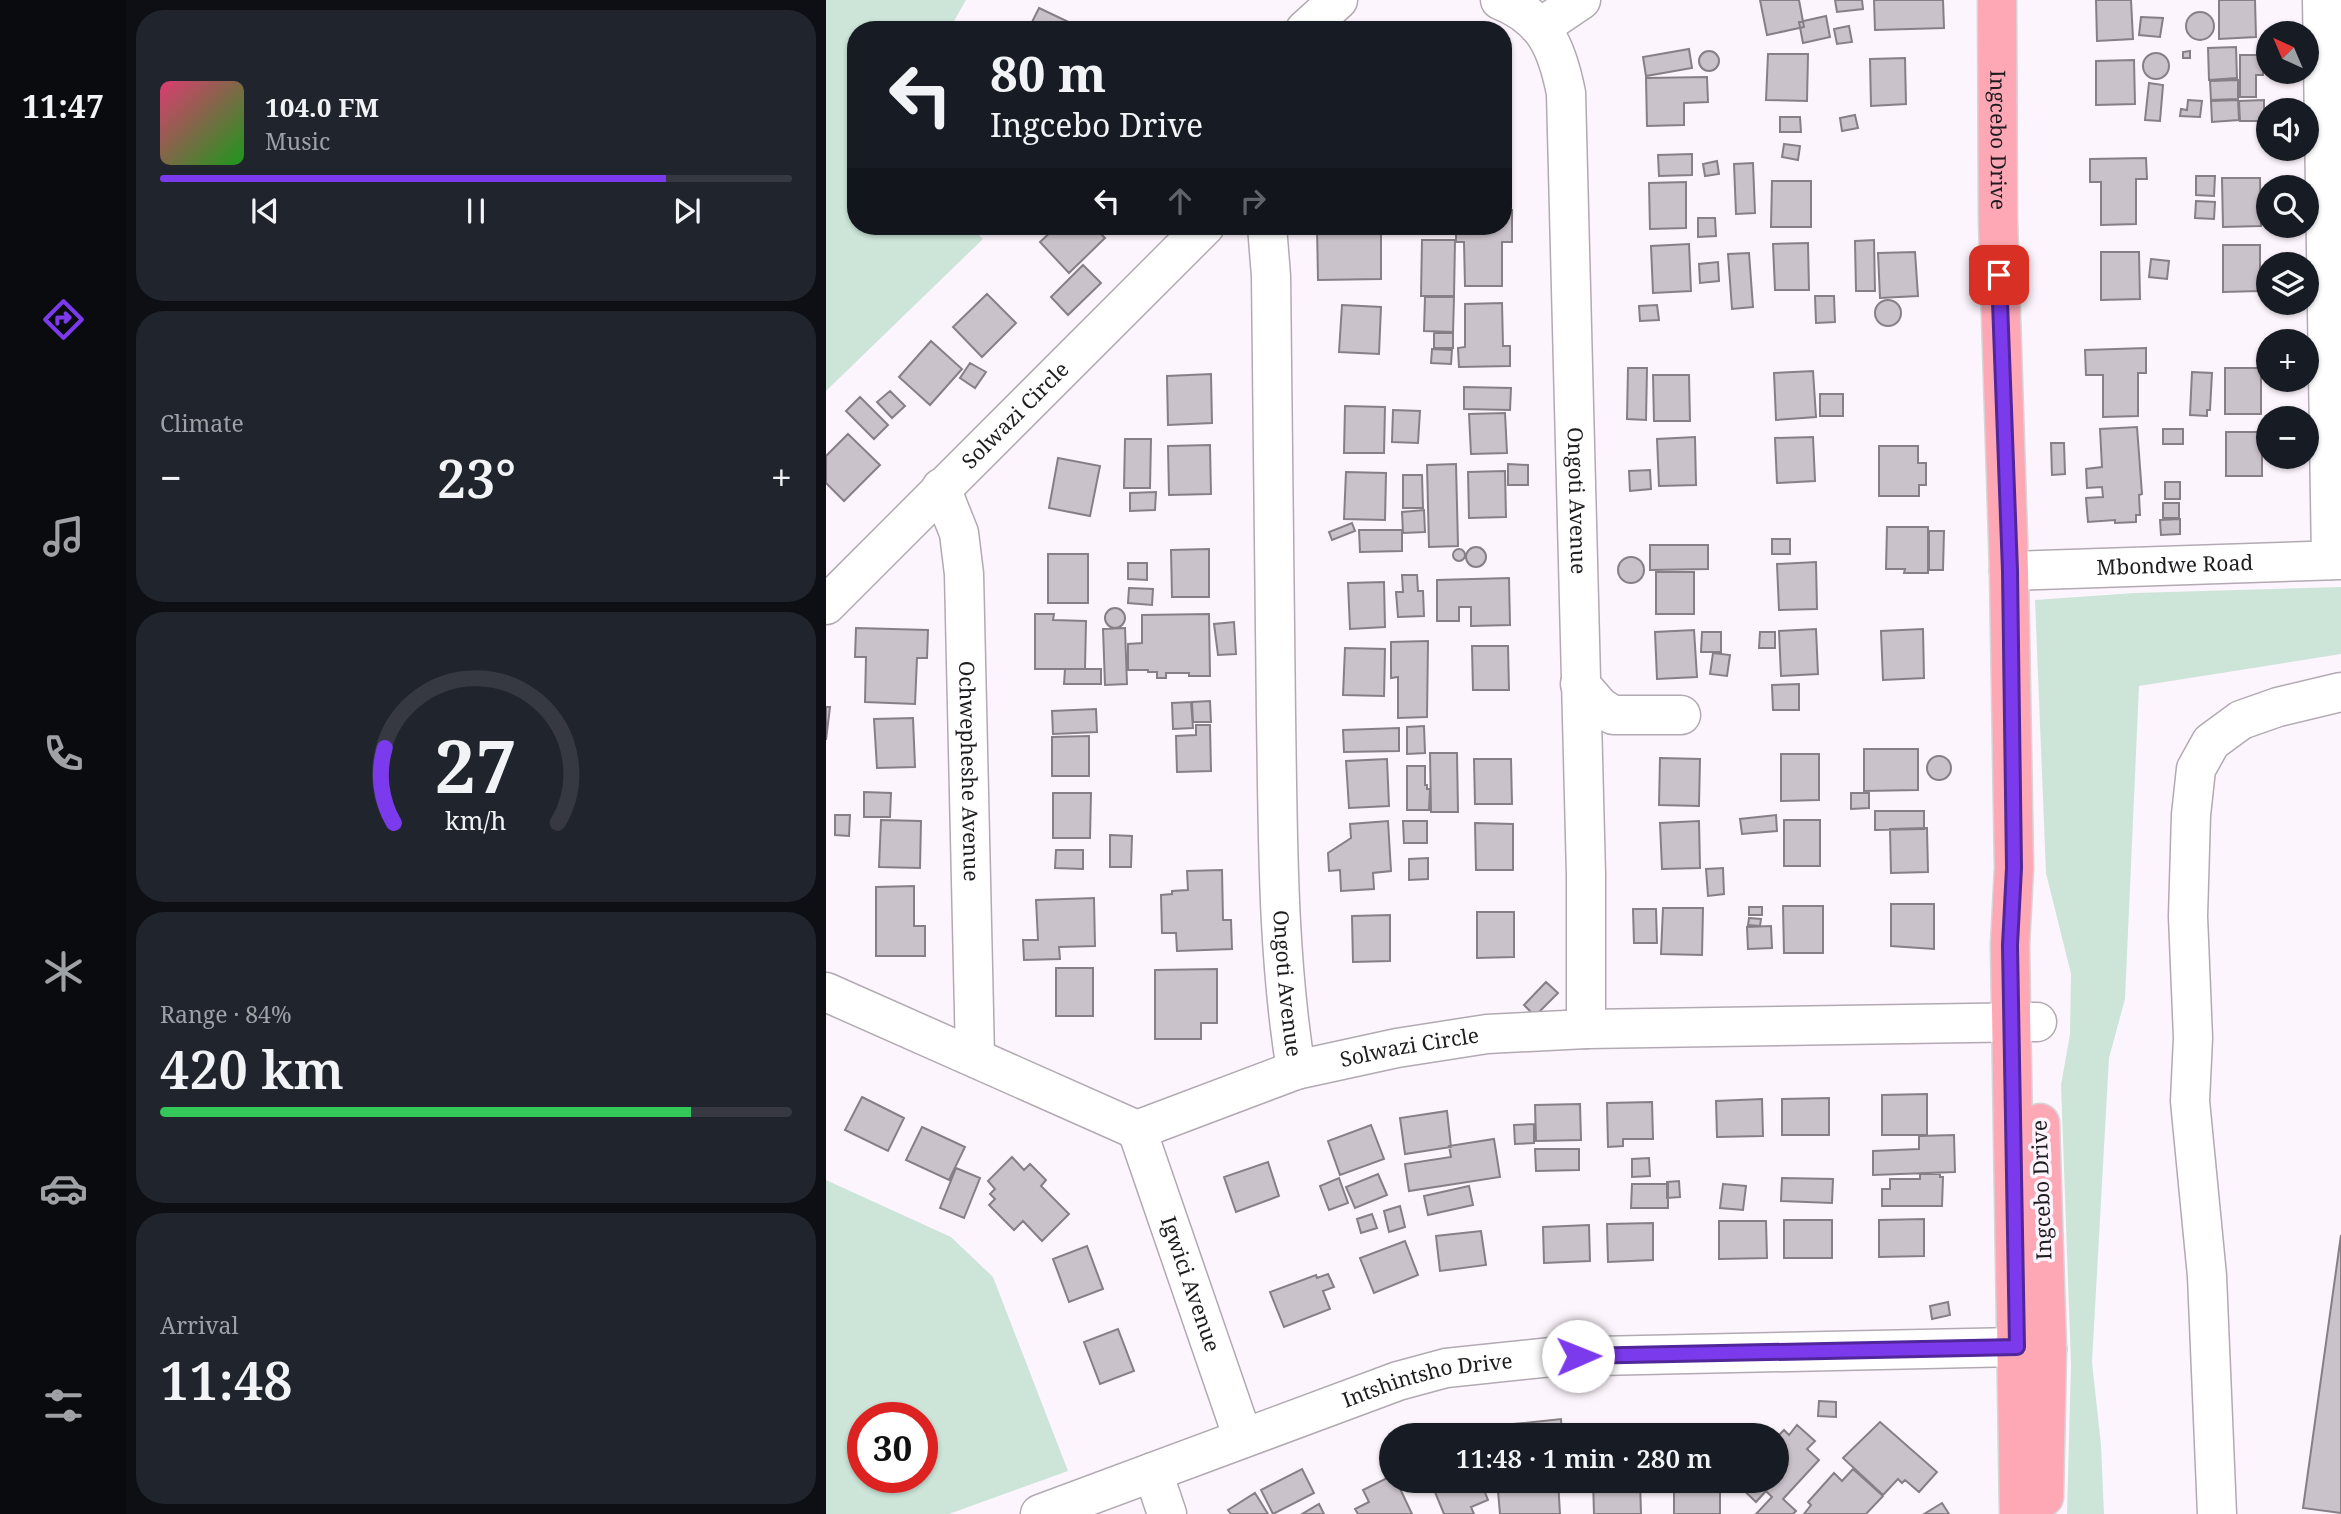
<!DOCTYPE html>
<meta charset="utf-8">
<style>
:root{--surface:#171b24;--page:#20242c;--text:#f1f3f6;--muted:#9ea1a6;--line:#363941;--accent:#7c3aed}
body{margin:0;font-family:"Noto Serif",serif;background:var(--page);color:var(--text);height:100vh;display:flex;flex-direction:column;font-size:26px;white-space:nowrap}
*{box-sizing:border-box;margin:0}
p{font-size:23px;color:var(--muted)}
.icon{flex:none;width:38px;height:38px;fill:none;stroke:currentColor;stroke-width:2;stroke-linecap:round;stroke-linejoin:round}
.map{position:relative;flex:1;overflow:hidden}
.side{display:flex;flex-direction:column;gap:10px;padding:10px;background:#0d0f14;width:700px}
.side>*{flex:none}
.banner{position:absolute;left:21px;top:21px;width:665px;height:214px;border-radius:28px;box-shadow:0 2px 5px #0004;background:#171b24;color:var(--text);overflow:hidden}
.needle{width:46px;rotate:316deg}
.controls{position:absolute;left:1430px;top:21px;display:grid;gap:14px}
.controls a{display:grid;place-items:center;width:63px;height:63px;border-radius:50%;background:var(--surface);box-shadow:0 2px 5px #0004;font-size:35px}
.speed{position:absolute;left:21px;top:1402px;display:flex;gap:14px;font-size:35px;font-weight:700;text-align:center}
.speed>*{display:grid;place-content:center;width:91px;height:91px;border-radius:50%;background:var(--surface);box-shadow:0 2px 5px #0004;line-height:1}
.speed .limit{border:10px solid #d22;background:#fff;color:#111}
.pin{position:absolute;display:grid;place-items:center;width:60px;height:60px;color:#fff;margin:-30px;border-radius:14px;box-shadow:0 4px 10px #0006}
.me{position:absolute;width:77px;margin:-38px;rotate:89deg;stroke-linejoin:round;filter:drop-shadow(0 0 5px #0008)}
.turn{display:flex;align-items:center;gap:24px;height:147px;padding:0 28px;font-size:32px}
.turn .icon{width:91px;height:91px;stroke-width:2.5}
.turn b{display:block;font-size:49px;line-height:60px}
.lanes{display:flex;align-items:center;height:66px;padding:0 28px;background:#0003;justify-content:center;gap:35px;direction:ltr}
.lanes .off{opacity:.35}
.big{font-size:52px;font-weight:600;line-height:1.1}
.side .card{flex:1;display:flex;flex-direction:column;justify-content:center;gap:10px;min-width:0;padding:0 24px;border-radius:28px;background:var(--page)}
.side .dial{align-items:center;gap:0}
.dial svg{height:182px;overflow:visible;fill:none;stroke:var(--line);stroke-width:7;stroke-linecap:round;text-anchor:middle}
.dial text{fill:var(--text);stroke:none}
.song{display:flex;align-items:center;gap:21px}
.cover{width:84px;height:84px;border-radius:10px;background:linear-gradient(135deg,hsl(340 70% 55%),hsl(120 70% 35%))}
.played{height:7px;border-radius:4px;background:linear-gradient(90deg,var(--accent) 80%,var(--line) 80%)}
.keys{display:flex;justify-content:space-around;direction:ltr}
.heat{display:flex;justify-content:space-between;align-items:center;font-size:38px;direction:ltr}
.charge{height:10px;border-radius:5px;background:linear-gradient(90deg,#34c759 84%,var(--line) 0)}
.trip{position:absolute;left:553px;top:1423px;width:410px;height:70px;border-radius:35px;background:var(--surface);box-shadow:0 2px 5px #0004;font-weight:600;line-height:70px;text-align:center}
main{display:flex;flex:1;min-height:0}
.dock{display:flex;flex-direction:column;width:126px;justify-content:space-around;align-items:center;background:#090b0e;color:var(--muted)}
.dock .icon{width:49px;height:49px}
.dock .active{color:var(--accent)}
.dock b{font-size:32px;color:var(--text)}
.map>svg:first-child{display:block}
</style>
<main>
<nav class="dock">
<b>11:47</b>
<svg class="icon active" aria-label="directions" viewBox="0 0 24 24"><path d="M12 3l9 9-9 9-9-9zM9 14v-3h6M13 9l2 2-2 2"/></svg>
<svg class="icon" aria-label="music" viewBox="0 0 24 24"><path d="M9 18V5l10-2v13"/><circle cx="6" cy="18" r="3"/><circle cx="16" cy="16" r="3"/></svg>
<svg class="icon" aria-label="phone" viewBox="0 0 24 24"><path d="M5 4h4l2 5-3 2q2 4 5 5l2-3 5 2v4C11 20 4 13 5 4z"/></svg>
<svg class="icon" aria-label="climate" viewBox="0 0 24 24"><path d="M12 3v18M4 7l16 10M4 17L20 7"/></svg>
<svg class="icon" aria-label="car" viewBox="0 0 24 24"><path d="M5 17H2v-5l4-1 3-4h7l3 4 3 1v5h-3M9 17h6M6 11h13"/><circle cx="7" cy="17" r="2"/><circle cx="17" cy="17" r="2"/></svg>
<svg class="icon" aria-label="filters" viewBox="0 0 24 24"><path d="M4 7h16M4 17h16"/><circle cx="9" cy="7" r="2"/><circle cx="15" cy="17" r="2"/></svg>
</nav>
<section class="side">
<div class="card">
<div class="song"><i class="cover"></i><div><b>104.0 FM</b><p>Music</p></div></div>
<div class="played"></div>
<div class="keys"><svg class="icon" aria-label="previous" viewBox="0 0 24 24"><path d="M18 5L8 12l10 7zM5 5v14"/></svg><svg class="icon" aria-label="pause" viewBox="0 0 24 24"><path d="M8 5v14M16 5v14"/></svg><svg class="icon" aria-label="next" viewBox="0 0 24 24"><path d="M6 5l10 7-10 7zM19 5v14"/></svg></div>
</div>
<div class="card"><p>Climate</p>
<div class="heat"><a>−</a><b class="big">23°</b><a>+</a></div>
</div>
<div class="card dial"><svg viewBox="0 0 100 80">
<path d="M14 69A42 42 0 1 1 86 69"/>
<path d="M14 69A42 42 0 0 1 10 36" stroke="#7c3aed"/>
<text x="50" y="56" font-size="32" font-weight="700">27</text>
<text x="50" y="72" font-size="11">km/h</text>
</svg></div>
<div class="card"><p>Range · 84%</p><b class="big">420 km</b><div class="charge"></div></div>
<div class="card"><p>Arrival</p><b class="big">11:48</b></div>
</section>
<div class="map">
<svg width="1515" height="1514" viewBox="0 0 1515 1514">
<rect width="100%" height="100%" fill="#fdf5fd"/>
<path fill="#cce5d8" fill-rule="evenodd" d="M0,0H140L123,30H30V226H143L157,239L0,391Z
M1515,587V654L1313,686L1299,999L1283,1058L1266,1362L1275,1445L1278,1514H1241L1245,1364L1235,1085L1244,1034L1245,974L1220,873L1209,600L1308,593Z
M0,1180L125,1237L167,1277L242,1471L123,1514H0ZM37,1418H96V1477H37Z"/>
<path fill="#cac2ca" stroke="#867f86" stroke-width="2" d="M934,0H973L978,27L941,35Z
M1009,0H1036L1037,9L1011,12Z
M1048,0H1117L1118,28L1049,30Z
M1270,0H1305L1307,39L1271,41Z
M1393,0H1429L1430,37L1393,39Z
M213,8L249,25L247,30H202Z
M1360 26a14 14 0 1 1 28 0a14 14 0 1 1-28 0Z
M1000,16L1004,37L977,43L973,22Z
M1315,17L1337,18L1334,37L1313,35Z
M1023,26L1026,42L1011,44L1008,29Z
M1410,47L1411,78L1383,80L1382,48Z
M863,49L866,68L820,76L817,57Z
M873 61a10 10 0 1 1 20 0a10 10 0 1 1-20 0Z
M1364,51V58H1357V52Z
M1317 66a13 13 0 1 1 26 0a13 13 0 1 1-26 0Z
M942,54H982L981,101L940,100Z
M1414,55H1437V75H1430V97H1414Z
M1079,58L1080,104L1045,106L1044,59Z
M1308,60L1309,104L1270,105V61Z
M881,77L882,102L858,103V125L821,126L820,78Z
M1412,80V99L1385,100L1384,81Z
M1323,83L1337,85L1334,121L1319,120Z
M1362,100L1376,101L1374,117L1354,116L1355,109L1361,110Z
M1412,100L1413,120L1386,122L1385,101Z
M1438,100V121H1414L1413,101Z
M1029,115L1032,128L1016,131L1014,118Z
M954,117H974L975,132H954Z
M958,144L974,146L972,160L956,157Z
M866,154V175L833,176L832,155Z
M1320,158L1321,179H1310V224L1275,225V182H1264V159Z
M891,161L893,174L879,176L877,164Z
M927,163L929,213L910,214L908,164Z
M1370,176H1389L1388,196L1370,195Z
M1396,178H1434L1435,226L1397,227Z
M946,181H985V227H945Z
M860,182V228L824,229L823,183Z
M1370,201L1389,202L1388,219L1369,218Z
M677,210H686V242H676V286H639L638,242H630V226H677Z
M872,218H889L890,236L872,237Z
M231,226H267L279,238L243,273L214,242Z
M491,226H555V279L492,280Z
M597,226H615V233H597Z
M596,240H629L628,296H595Z
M1048,240L1049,291H1030L1029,241Z
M982,243L983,290H949L947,244Z
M863,244L865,291L827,293L825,246Z
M1397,245H1434V291L1397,292Z
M1089,252L1092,296L1054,298L1052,253Z
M1275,252H1313L1314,299L1275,300Z
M923,253L927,307L906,309L902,254Z
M1325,259L1343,261L1341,279L1323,277Z
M892,262L893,281L874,283L873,264Z
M257,265L275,283L242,315L225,297Z
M161,294L190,323L156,357L127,327Z
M989,296H1008L1009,322L990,323Z
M599,297H628L627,332L598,331Z
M1049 313a13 13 0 1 1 26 0a13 13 0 1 1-26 0Z
M676,303L677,346H684V366L633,367L632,348L639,347V304Z
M516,305L555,307L553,354L513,352Z
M831,305L833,320L814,321L813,306Z
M608,333H627V348H608Z
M105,341L136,369L104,405L73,377Z
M1320,348V373H1312V416L1277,417V375H1260L1259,350Z
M606,349L626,350L625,364L605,363Z
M144,363L160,372L149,388L134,378Z
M802,368H821L820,420L801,419Z
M1399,368H1435V414H1399Z
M987,371L990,417L950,420L948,373Z
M1366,372L1386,373L1384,410H1381V416L1364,415Z
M385,374L386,423L342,425L341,376Z
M827,375H863L864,421H828Z
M638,387L685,388L684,410L638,409Z
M64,391L79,406L66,418L51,402Z
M994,394H1017V416H994Z
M34,397L62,425L48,439L20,411Z
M519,406L559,407L558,453H518Z
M567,410L594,411L592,443L566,442Z
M679,413L681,453L645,454L643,414Z
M1311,427L1316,494L1313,495L1314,515H1310V522L1289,523V520L1262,522L1260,498L1277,497L1276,487L1261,488L1260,469L1276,467L1274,429Z
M1337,429H1357V444H1337Z
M1400,432H1436V476H1400Z
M22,434L54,465L18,501L0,483V456Z
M869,437L870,485L833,486L831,439Z
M987,437L989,481L951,483L949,438Z
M299,439H325L324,488H298Z
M1225,443H1238L1239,474L1226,475Z
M384,445L385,494L343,495L342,446Z
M1053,446H1092V463H1100V485H1093V496H1053Z
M232,458L274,466L264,516L223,508Z
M630,464L632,546L603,547L601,465Z
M682,464L702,465V485H682Z
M824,470L825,489L804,491L803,471Z
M679,471L680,517L643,518L642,472Z
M520,472L560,473L559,520L518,519Z
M577,475H596L597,508H577Z
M1339,482H1354V499H1339Z
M330,492L329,510L304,511V493Z
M1337,503H1353V518H1337Z
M598,510L599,532L577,533L576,512Z
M1354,519V534L1335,535L1334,520Z
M526,523L529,531L506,540L503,532Z
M1061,527H1102V573H1078L1079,569H1060Z
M533,530H576V551L534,552Z
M1103,531H1118L1117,570H1103Z
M946,539H964V554H946Z
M824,545H882V569L824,570Z
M640 557a10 10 0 1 1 20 0a10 10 0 1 1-20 0Z
M383,549V597H346L345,550Z
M627 555a6 6 0 1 1 12 0a6 6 0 1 1-12 0Z
M222,554H262V603H222Z
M792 570a13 13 0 1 1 26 0a13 13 0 1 1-26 0Z
M990,562L991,609L953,610L951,564Z
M302,563H321V580L302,579Z
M830,572H868V614H830Z
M576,575H591L592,591H597L598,616L572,617L570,592H577Z
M683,578L684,625L645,626V607H633V621H611V580Z
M558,582L559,627L524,629L522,583Z
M303,588L327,589L326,605L302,603Z
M279 618a10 10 0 1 1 20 0a10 10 0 1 1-20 0Z
M209,614H228L227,620L260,621L259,669H209Z
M383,614L384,676H363V673H340V678H331V672H322V670H302V644L316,643V615Z
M408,622L410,654L392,655L388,624Z
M30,628L102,630L101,658H91L89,704L39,702L40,657H29Z
M299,628L301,684L279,685L277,629Z
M990,629L992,674L955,676L953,631Z
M1097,629L1098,678L1057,680L1055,631Z
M868,630L871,677L831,679L829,632Z
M876,632H895V652H875Z
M934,632H949V648H933Z
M602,641L601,717L572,718V677L565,678V642Z
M646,646H682L683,690H647Z
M519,648L559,649L558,696L517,695Z
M887,653L904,655L901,676L884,674Z
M239,669H275V684H238Z
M973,684V710H947L946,685Z
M384,701L385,722H367L366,702Z
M365,702L367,728L347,729L346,703Z
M0,707H4L0,740Z
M270,709L271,732L227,734L226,711Z
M87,718L89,767L51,768L48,719Z
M370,725H384L385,771L351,772L350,736L370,735Z
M598,726L599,753L581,754V727Z
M573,728V751L518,752L517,730Z
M263,736V776H226V737Z
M1038,749H1092V790L1038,791Z
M604,753H631L632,812H605Z
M955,754H993V800L955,801Z
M1101 768a12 12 0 1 1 24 0a12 12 0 1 1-24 0Z
M834,758L874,759L873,806L833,805Z
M561,759L563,806L523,808L520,761Z
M648,759H685L686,804H649Z
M581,766H599V785H601V789H604L603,810H581Z
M38,792L65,793L64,817H38Z
M227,793H265L264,838H227Z
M1025,793H1043V808L1025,809Z
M1049,811H1098V829L1049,830Z
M9,815H24L23,836L9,835Z
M950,815L951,831L916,834L914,819Z
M55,820L95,821L94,868L53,867Z
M958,820H994V866H958Z
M562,821L565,871L547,873L548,889L515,891L514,870L503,871L502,853L525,838L524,824Z
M577,821H601V843H578Z
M873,821L874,868L836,869L834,823Z
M649,823L687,824V870H650Z
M1101,828L1102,872L1065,873L1064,829Z
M284,835L306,836L305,867H284Z
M230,850H257V869L229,868Z
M602,858V879L583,880V859Z
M897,868L898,894L882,896L880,869Z
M396,870L397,920H405L406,949L351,951L350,933H336L335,895L346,894V891L362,890L361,871Z
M88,886V926H99V956H50V887Z
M268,898L269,946L233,947L234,959L198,960L197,940H212L210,900Z
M1065,904H1108V949L1065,946Z
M957,906H997V953H958Z
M923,907H936V915H923Z
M837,908H877L876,955L835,954Z
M807,909H830L831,943H808Z
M651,912H688V957L651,958Z
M564,915V961L527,962L526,916Z
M923,918L935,919L934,926L922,925Z
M945,926L946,948L922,949L921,927Z
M230,968H267V1016H230Z
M391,969V1023H375V1039H329V970Z
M720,982L732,993L709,1016L698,1005Z
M1101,1094V1135H1056V1095Z
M36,1097L78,1118L62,1151L19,1130Z
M1003,1098V1135H956V1099Z
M936,1099L937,1136L891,1137L890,1101Z
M826,1102L827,1139H797V1146L782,1147L781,1103Z
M754,1104L755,1140L710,1141L709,1105Z
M621,1111L625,1147L579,1154L574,1118Z
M708,1124V1143L689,1144L688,1125Z
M545,1125L558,1159L514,1175L502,1141Z
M96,1127L139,1147L123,1180L80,1160Z
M1128,1135L1129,1172L1047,1175V1151L1093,1149V1136Z
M668,1139L674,1177L583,1191L579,1164L625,1157L623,1146Z
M709,1149H753V1170L710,1171Z
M186,1157L198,1170L204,1164L220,1180L215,1186L243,1214L216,1241L197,1221L188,1230L163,1205L169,1199L164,1194L169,1189L162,1181Z
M823,1158L824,1176L806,1177V1159Z
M442,1162L453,1196L410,1212L398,1177Z
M130,1168L154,1178L138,1218L114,1208Z
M552,1174L561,1195L529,1208L520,1187Z
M1094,1174H1114V1177H1117L1116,1206H1056V1189H1064V1179H1094Z
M513,1178L522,1203L503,1210L494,1186Z
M956,1178L1007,1179L1006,1203L955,1201Z
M853,1181L854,1197L841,1198V1182Z
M806,1184H842V1208H805Z
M897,1184L920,1186L917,1210L894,1208Z
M643,1186L647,1205L602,1215L598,1196Z
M574,1206L579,1227L563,1232L558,1211Z
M546,1214L551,1228L535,1233L531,1219Z
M1098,1219V1256L1053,1257V1220Z
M958,1220H1006V1258H958Z
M893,1221H940L941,1258L893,1259Z
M827,1223V1260L782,1262L781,1224Z
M763,1225L764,1261L718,1263L717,1227Z
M655,1231L660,1265L614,1271L610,1236Z
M1515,1235V1513L1477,1508Z
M579,1241L592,1275L548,1293L534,1258Z
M261,1246L277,1289L243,1302L227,1259Z
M502,1274L508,1287L497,1291L504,1309L458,1327L444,1292L490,1275L491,1278Z
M1122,1302L1124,1315L1106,1319L1104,1306Z
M292,1329L308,1371L274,1384L258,1342Z
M993,1401L1010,1402V1417L992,1416Z
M735,1419L736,1435H689L688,1424Z
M1054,1422L1111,1472L1093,1492L1079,1480L1076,1483L1072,1479L1057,1495L1017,1458Z
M857,1424V1435H819V1425Z
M798,1425H815V1435H799Z
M971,1425L989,1441L981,1449L993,1460L957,1499L970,1511L967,1514H930L946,1497L940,1491L930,1502L907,1480H950V1438L958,1430L963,1435Z
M789,1427V1435H743V1429Z
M621,1429L623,1435H602V1434Z
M476,1469L488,1493L447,1514L435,1490Z
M1027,1469L1057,1496L1040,1514H978L985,1505L982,1502L1008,1473L1016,1481Z
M565,1476V1480H570L586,1514H532L529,1509L543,1502L537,1490Z
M604,1480H654L662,1500L645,1507L648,1514H618Z
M671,1480H732L734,1514H674Z
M767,1480H814L815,1514H768Z
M848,1480H894V1514H848Z
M429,1493L442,1514H405L402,1510Z
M1116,1503L1123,1514H1098Z
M493,1504L498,1514H476Z"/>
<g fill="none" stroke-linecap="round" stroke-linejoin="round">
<defs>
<g id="minor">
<path id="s1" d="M674,0C719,18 731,48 740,93L760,875V1029"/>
<path d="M1496,0L1505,560"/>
<path d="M715,27L755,0"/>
<path d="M479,30L512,0"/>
<path id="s2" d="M441,226L445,276C447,423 448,569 450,716C452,834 451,953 470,1070"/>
<path id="s3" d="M115,488L133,533L138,574L149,1056"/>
<path id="s4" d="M1183,571L1515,560"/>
<path id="s5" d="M0,605L379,226"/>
<path d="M754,684L774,707L787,715H855"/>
<path id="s6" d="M0,992L311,1130L470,1070L571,1048L661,1034L760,1029L1211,1022"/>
<path id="s7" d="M311,1130L417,1438"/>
<path d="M327,1472L341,1514"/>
<path id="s8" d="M214,1514L572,1381L620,1368L725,1357L1191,1347L1221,1349"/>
<path d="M1391,1514L1381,1276L1364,1101L1367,1038L1362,916L1365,815L1370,769L1385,742L1415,720L1452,707L1515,692"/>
</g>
<g id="major">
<path id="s9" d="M1171,0L1172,221L1183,571L1188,868L1184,945L1193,1514"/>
<path d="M1214,1123L1221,1349L1218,1497"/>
</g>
</defs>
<use href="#minor" stroke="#b2aab2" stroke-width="41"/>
<use href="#major" stroke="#d6d6d7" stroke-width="41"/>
<use href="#minor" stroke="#fff" stroke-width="38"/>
<use href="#major" stroke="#ffa8b5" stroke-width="38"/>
</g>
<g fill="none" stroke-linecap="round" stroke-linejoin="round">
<defs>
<path id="route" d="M752,1356L1191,1347L1184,945L1188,868L1184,571L1173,275"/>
</defs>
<use href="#route" stroke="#51269a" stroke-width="18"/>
<use href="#route" stroke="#7c3aed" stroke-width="12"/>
</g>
<g text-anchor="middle" stroke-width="7" stroke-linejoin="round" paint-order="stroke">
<g font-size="21" fill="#1e1c1f" stroke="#fdf5fd">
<text dy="7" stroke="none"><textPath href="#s9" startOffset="140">Ingcebo Drive</textPath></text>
<text dy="7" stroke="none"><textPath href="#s5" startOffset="268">Solwazi Circle</textPath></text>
<text dy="7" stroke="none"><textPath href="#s1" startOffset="528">Ongoti Avenue</textPath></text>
<text dy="7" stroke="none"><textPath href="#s4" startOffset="166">Mbondwe Road</textPath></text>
<text dy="7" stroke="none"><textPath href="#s3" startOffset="287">Ochwepheshe Avenue</textPath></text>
<text dy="7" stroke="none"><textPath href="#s2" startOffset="758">Ongoti Avenue</textPath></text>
<text dy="7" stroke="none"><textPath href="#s6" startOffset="626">Solwazi Circle</textPath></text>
<text transform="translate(1216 1190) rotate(-92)" y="7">Ingcebo Drive</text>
<text dy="7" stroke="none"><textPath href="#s7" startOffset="163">Igwici Avenue</textPath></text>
<text dy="7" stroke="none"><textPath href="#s8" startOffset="411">Intshintsho Drive</textPath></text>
</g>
</g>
</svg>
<div class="controls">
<a><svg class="needle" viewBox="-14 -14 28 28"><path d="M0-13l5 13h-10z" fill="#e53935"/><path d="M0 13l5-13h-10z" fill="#9ea1a6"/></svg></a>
<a><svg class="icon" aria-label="sound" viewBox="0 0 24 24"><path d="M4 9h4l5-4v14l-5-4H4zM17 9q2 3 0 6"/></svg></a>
<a><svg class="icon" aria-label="search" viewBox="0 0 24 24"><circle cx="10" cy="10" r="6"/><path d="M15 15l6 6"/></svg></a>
<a><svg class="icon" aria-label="layers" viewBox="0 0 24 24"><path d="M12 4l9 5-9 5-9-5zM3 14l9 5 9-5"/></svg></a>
<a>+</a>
<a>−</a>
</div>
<div class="speed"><div class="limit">30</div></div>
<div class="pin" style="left:1173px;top:275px;background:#d93025"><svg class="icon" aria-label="arrive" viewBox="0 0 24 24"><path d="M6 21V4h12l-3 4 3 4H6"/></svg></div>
<svg class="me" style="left:752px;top:1356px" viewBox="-20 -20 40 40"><circle r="19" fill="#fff"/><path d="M0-13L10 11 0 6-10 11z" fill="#7c3aed"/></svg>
<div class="trip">11:48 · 1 min · 280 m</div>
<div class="banner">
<div class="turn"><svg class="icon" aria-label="left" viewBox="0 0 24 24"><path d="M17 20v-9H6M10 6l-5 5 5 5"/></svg><div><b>80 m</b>Ingcebo Drive</div></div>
<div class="lanes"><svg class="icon" aria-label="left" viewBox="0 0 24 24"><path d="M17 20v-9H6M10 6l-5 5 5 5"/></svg><svg class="icon off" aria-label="ahead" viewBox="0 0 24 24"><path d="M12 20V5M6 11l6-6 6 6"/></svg><svg class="icon off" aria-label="right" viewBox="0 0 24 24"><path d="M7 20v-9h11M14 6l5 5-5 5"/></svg></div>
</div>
</div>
</main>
